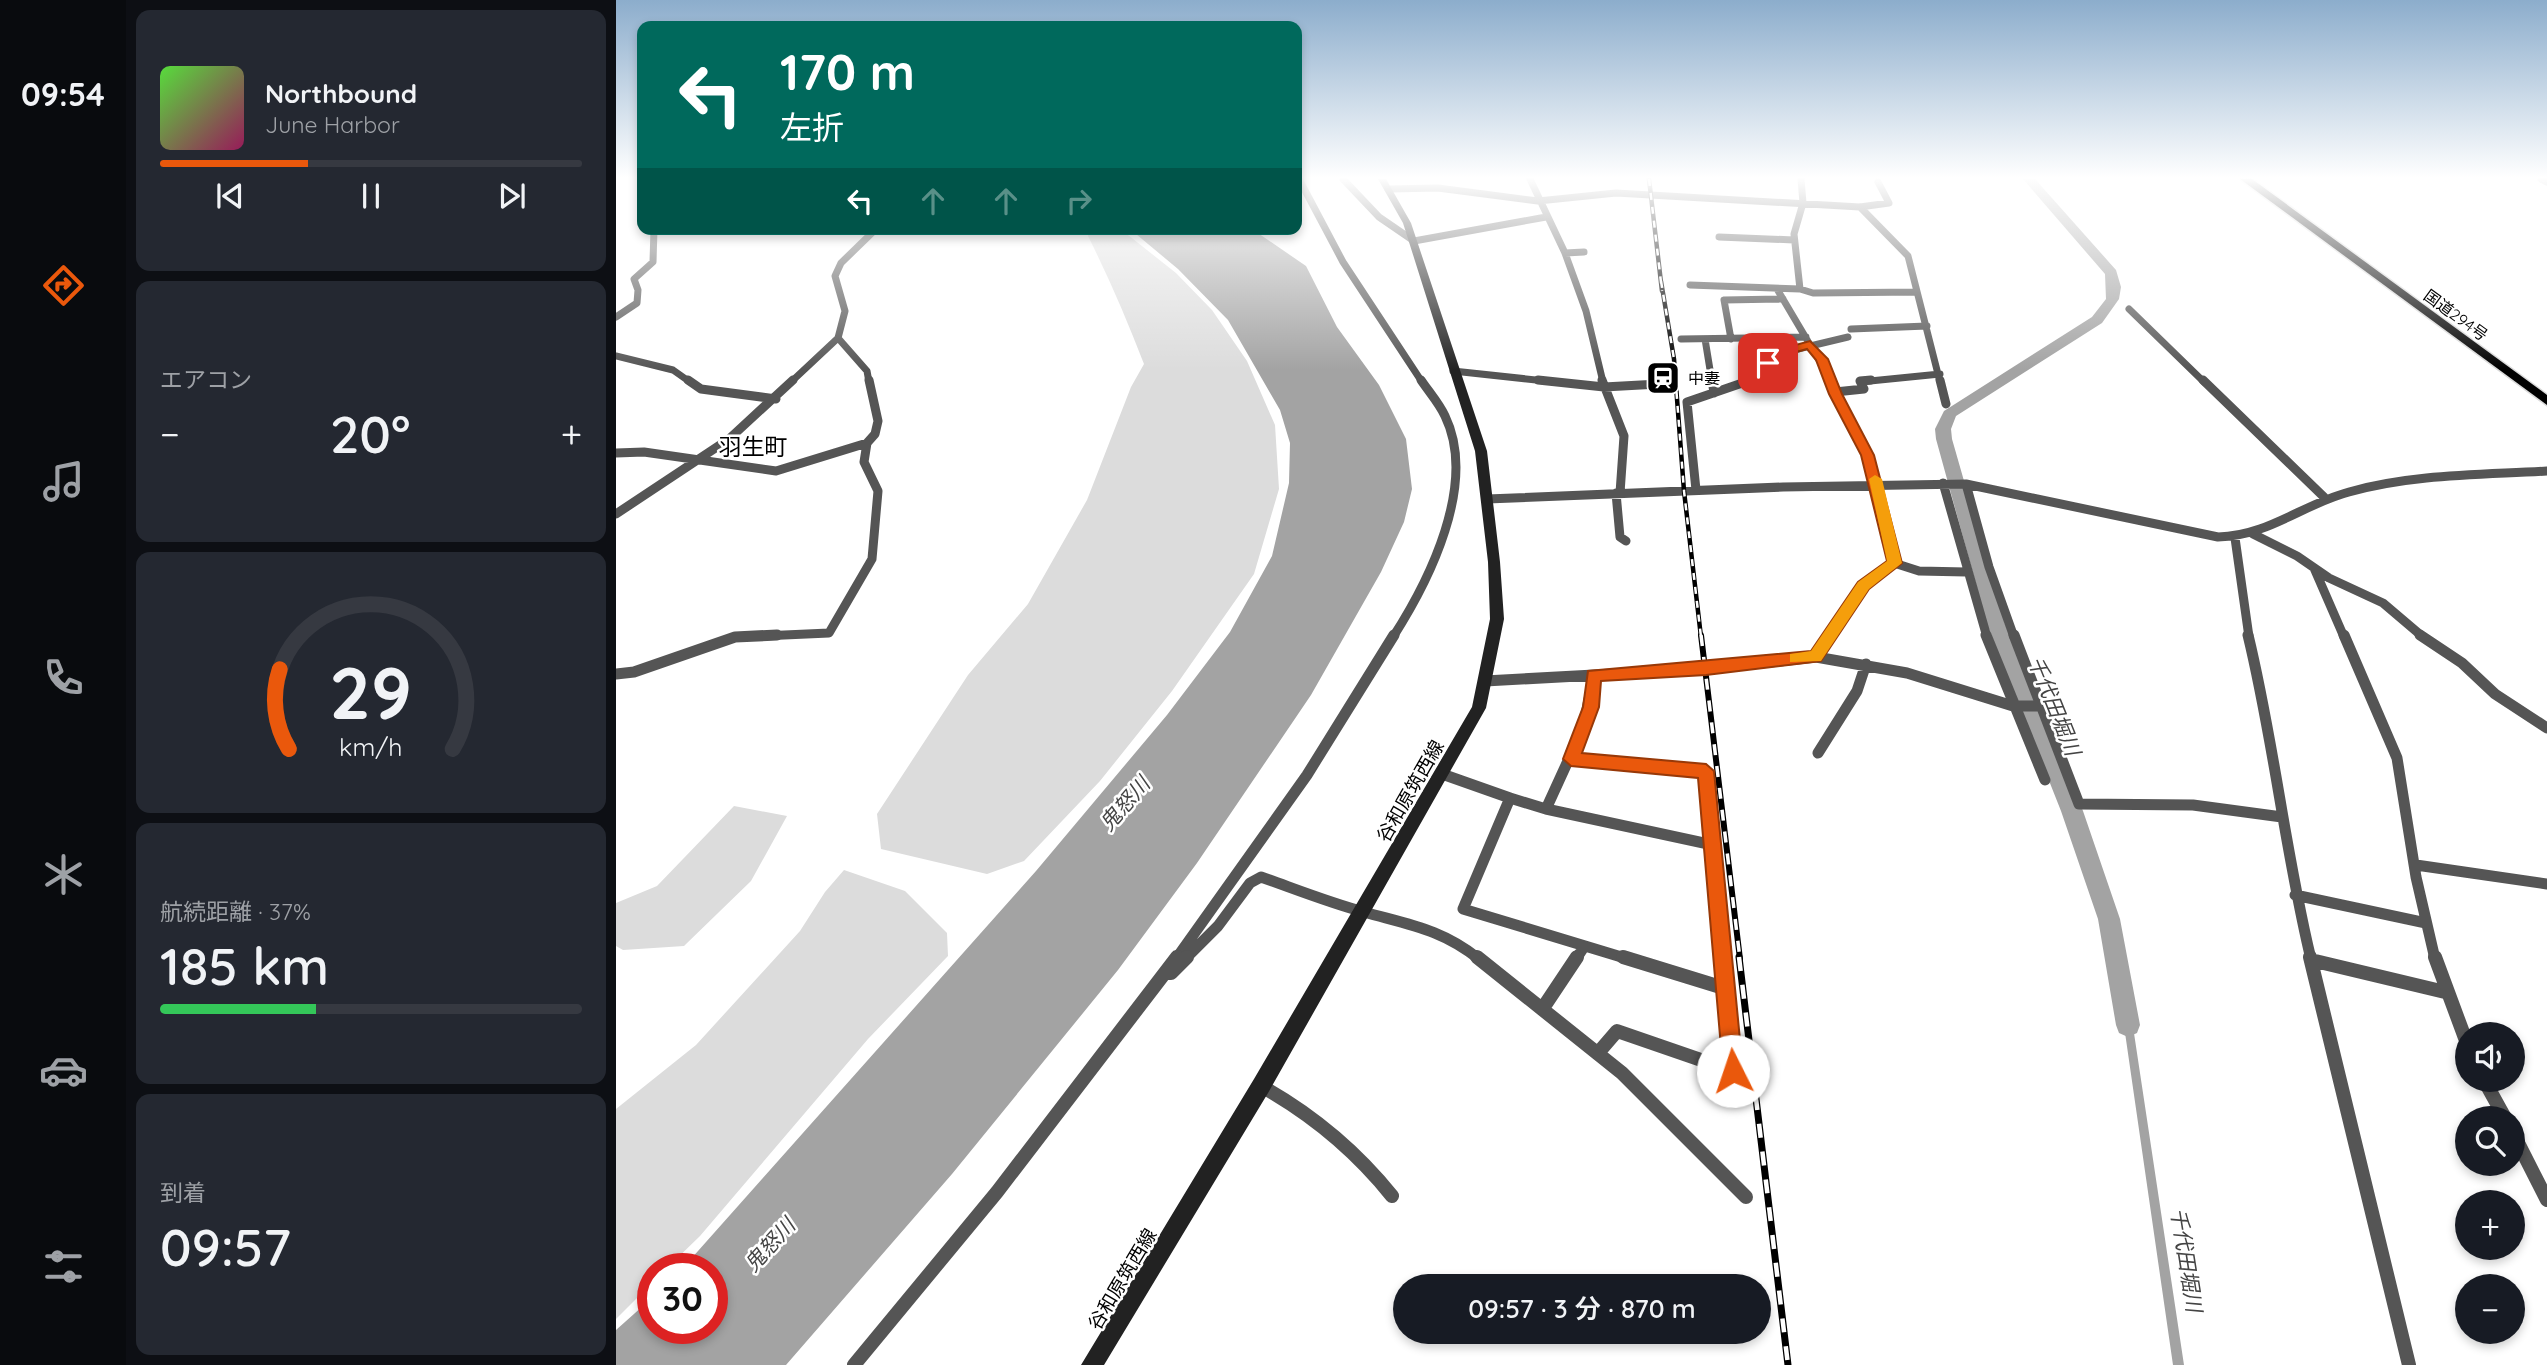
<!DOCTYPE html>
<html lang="ja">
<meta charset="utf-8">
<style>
:root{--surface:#171b24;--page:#242831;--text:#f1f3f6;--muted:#9ea1a6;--line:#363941;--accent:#ea580c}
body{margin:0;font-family:Quicksand,"Noto Sans JP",sans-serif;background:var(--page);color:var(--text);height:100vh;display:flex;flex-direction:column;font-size:26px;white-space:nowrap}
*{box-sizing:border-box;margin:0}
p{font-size:23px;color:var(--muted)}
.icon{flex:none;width:38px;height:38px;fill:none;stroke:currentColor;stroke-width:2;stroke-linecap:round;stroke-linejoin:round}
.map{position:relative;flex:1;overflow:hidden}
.sheet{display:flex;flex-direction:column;gap:10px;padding:10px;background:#0d0f14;width:490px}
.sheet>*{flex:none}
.guide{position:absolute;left:21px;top:21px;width:665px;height:214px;border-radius:14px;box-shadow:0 4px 10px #0003;background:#00695c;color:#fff;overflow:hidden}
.fabs{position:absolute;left:1839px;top:1022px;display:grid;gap:14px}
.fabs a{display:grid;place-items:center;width:70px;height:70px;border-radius:50%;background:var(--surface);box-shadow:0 4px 10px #0003;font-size:35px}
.speed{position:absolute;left:21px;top:1253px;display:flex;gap:14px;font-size:35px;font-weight:700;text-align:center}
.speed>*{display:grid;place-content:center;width:91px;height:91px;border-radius:50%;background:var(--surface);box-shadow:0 4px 10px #0003;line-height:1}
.speed .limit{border:10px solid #d22;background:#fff;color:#111}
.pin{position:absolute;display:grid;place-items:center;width:60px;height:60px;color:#fff;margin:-30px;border-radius:14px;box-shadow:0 4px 10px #0006}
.me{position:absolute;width:77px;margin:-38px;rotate:356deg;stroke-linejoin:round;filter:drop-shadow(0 0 5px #0008)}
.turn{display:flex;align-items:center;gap:24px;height:147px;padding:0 28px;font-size:32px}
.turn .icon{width:91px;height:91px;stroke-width:2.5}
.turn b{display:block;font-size:49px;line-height:60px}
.lanes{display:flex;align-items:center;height:66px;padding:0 28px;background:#0003;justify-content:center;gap:35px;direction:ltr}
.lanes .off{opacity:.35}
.big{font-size:52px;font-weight:600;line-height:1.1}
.sheet .tile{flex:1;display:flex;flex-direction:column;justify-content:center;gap:10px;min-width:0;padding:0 24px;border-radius:14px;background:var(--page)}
.sheet .dial{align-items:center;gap:0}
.dial svg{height:182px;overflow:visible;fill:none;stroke:var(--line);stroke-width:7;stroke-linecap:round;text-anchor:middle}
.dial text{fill:var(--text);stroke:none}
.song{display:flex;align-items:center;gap:21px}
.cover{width:84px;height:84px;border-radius:10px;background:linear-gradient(135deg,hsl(110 70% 55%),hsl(330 70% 35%))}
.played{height:7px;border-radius:4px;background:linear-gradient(90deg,var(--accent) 35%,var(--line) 35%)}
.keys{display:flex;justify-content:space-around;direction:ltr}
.heat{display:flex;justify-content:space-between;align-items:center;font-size:38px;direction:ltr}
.charge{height:10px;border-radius:5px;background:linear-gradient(90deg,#34c759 37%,var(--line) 0)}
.trip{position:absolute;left:777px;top:1274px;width:378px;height:70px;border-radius:35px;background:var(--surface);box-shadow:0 4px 10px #0003;font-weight:600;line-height:70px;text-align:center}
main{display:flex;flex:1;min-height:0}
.menu{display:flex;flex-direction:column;width:126px;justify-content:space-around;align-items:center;background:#090b0e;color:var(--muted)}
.menu .icon{width:49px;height:49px}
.menu .on{color:var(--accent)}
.menu b{font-size:32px;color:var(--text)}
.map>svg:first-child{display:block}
</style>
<main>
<nav class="menu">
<b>09:54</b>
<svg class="icon on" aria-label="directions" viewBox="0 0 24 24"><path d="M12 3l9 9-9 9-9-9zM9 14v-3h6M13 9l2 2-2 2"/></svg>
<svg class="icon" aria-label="music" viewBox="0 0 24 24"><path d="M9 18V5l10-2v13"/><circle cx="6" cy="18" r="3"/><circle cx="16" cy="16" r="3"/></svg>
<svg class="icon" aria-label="phone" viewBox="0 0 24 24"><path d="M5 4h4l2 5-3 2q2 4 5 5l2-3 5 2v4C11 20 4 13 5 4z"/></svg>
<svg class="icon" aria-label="climate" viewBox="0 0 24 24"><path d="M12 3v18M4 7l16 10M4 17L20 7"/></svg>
<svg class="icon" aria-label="car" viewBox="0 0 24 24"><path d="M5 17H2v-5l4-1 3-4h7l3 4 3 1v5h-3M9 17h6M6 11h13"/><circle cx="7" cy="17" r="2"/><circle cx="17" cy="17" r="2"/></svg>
<svg class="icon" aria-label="filters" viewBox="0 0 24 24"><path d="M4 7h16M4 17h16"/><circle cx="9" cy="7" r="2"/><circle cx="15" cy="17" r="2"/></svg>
</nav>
<section class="sheet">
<div class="tile">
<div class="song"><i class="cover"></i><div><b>Northbound</b><p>June Harbor</p></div></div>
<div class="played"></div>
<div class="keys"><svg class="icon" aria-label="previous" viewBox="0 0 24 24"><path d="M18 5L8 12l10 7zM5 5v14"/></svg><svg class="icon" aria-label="pause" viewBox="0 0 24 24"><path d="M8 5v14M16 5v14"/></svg><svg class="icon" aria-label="next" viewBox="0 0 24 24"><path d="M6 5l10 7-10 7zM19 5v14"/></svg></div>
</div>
<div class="tile"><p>エアコン</p>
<div class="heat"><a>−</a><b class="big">20°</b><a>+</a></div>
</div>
<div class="tile dial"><svg viewBox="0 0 100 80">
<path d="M14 69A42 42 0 1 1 86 69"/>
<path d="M14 69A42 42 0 0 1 10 34" stroke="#ea580c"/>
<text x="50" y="56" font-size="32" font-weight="700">29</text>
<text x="50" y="72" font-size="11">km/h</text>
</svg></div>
<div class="tile"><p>航続距離 · 37%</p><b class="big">185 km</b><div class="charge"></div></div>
<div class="tile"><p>到着</p><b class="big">09:57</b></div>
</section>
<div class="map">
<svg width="1931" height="1365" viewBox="0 0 1931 1365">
<rect width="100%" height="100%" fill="#fff"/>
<path fill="#dcdcdc" d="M473,229H492L512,235L560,273L596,310L631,361L659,425L663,489L638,574L556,691L484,781L408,861L371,874L265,849L261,814L352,675L412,604L471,500L515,387L528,364C511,320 493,278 472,236Z
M118,806L171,816L135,881L68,946L7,950L0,946V903L41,886Z
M228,870L289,891L331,933L332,956L252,1039L84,1236L50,1269H37V1282L0,1319V1109L80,1045L184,931L209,892Z"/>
<path fill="#a3a3a3" d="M514,229H636L690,266L721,327L763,385L790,439L796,489L788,522L765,572L695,695L581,863L502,970L336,1174L170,1365H0V1330L37,1297V1328H96V1269H66L420,871L551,715L614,632L656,556L673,483L674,443L664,410L612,320L562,269Z
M1504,998L1513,1000L1568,1365H1557Z"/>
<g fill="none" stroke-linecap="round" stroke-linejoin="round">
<path fill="#a3a3a3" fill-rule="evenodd" d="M1407,179H1419L1500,270L1505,287L1503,299L1486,323L1340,416L1335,429L1336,439L1389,624L1467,811L1504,919L1524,1025L1521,1033L1512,1037L1503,1033L1500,1025L1482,919L1445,811L1371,624L1320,439L1319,429L1328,411L1476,317L1490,299L1489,274Z"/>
<defs>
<path id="trunk" d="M1624,179H1636L1931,395V405Z"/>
</defs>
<use href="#trunk" stroke="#dbdbdb" stroke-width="3"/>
<path stroke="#555" stroke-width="7" d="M683,179L727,262L806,382
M727,179L763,217L798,241L930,217
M914,179L949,253L970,311L987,382
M1925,179L1931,182
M772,189L822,188L922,201L1000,193L1244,207L1273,203L1262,182
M1244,207L1292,256L1324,382
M1103,237L1178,240
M949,253L968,252
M1074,285L1184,289L1197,293L1301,292
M1161,289L1216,382
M1184,289L1178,234L1187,203L1185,179
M1513,309L1588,382
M0,317L21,303L22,290L18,279L37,262L38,229
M1235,329L1311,326
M222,338L251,371L253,382
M1065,339L1190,337
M1089,339L1096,382
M1115,339L1108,300L1167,299
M0,356L57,370L74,382
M837,371L939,382
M175,382L222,338L229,311L219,276L225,263L260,229
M1130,382L1165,353L1232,337
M1244,382L1324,374"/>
<path stroke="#555" stroke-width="9" d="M72,380L85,389L160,399
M922,380L988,387L1043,384
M986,380L1008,436L1004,493
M1096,380L1098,393
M1215,380L1256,467L1278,563L1303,571L1350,572
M1324,380L1330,404
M1587,380L1710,499
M1219,392L1248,389L1244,381L1255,380
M0,453L28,452L160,471L251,443
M1327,483L1371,637
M1350,484L1373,567L1398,637
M1080,490L1071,402L1135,380
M1000,493L1004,537L1010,541
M871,499L1167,487L1350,484L1602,537C1652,536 1687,504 1733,492C1797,474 1865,475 1931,471
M0,514L113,439L177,380
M1637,534L1681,556L1713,578L1767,603L1807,637
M1619,538L1633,637
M1698,568L1728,637
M120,637L213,633L256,559L262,491L248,462L251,443L259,434L262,421L253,380
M777,637C813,581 862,484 829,416C823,403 813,392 805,380
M1213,637L1247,585L1278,563"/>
<path stroke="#555" stroke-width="11" d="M1370,635L1429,780
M1398,635L1463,804L1577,805L1666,817
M1632,635C1658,742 1669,852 1695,959
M1728,635L1781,758L1800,877L1819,959
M1804,635L1846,663L1879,694L1931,728
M1200,657L1214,635
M0,674L18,672L119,637L161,635
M978,676L967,728L930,809L894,798L847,909L1012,959
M869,681L1090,669L1200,657L1291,673L1397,706H1423
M1202,753L1241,691L1250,664
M955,759L1090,771L1108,959
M826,774L894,798
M930,809L1097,845
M1800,865L1931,884
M1679,895L1810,923
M560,959L691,775L778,635
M569,959L602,926L634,883L645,877C679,889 714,903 748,912C794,925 825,929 863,959
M960,959L968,947"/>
<path stroke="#555" stroke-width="14" d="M861,957L1006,1073L1130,1197
M1007,957L1111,989L1108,957
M1694,957L1793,1365
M1819,957L1852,1046
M1695,960L1829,992
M555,973L571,957
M927,1008L961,957
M982,1053L1001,1031L1117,1071L1111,989
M1868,1080L1889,1118
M645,1086C697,1115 739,1150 776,1196
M1897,1133L1931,1200
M238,1365L381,1192L561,957"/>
<path fill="#222" fill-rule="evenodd" d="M762,179H770L795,223L871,451L884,562L888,619L870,708L652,1093L488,1365H465L638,1079L856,707L874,619L872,562L859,451L787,223Z"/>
<use href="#trunk" fill="#000" fill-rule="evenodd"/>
<defs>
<path id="rail-far2" d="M1033,179L1046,291
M1045,281L1058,359L1068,491L1085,637"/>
<path id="rail-far1" d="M1085,635L1124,959"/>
<path id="rail" d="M1123,957L1172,1365"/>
</defs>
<use href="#rail-far2" stroke="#000" stroke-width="4.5"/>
<use href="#rail-far1" stroke="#000" stroke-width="6"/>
<use href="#rail" stroke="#000" stroke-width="7"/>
<use href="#rail-far2" stroke="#fff" stroke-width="2.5" stroke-dasharray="7" stroke-linecap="butt"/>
<use href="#rail-far1" stroke="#fff" stroke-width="3.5" stroke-dasharray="11" stroke-linecap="butt"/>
<use href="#rail" stroke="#fff" stroke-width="4.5" stroke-dasharray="14" stroke-linecap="butt"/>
</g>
<linearGradient id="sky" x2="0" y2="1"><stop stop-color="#8cadcc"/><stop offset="0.48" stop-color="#fff"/><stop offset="1" stop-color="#fff" stop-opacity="0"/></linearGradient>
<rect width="1931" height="370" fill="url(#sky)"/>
<path fill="#ea580c" stroke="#983908" stroke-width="2" d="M1194,341L1212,359L1226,394L1258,455L1286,563L1253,589L1205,661L1090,675L985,681L983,707L966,753L1090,764L1098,771L1127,1071L1124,1079L1117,1082L1110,1079L1107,1071L1082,778L955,766L947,759L967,707L972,671L1195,651L1242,582L1271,561L1245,455L1213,394L1200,360L1191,349L1170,355L1156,365L1146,363L1161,350Z"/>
<path fill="#f59e0b" d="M1259,475L1266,479L1286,563L1253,589L1205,661L1174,662V654L1195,651L1242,582L1271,561L1253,479Z"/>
<defs>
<symbol id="station-square" viewBox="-11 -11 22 22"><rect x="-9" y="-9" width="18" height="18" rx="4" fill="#000" stroke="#fff"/><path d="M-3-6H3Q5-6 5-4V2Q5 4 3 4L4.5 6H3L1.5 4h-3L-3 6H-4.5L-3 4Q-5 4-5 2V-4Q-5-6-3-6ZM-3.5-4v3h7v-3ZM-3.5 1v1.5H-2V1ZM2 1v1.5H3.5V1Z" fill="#fff"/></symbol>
</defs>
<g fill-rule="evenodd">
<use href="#station-square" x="1028" y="359" width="38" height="38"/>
</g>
<g text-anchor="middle" stroke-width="5" stroke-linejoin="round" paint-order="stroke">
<g font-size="16" fill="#000" stroke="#fff">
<text transform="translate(1840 315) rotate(36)" y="6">国道294号</text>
</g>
<g font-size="16" fill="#000" stroke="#fff" text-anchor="start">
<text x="1072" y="384">中妻</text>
</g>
<g font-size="19" fill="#000" stroke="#fff">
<text transform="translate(794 791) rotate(-60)" y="7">谷和原筑西線</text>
<text transform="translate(506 1279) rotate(-59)" y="7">谷和原筑西線</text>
</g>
<g font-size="21" font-style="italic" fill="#444" stroke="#fff">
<text transform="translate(1438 706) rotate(68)" y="7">千代田堀川</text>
<text transform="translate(509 804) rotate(-49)" y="7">鬼怒川</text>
<text transform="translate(154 1245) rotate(-48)" y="7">鬼怒川</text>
<text transform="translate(1570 1260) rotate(81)" y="7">千代田堀川</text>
</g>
<g font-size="23" fill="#000" stroke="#fff">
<text x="137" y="455">羽生町</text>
</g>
</g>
</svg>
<div class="fabs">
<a><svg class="icon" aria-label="sound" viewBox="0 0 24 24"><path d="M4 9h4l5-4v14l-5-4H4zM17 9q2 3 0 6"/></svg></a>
<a><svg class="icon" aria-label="search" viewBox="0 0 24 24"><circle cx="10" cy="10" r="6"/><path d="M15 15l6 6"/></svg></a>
<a>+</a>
<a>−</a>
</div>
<div class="speed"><div class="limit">30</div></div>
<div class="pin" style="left:1152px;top:363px;background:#d93025"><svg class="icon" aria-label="arrive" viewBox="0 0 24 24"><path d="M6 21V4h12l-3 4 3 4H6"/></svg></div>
<svg class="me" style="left:1117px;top:1071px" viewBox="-20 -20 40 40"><circle r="19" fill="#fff"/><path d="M0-13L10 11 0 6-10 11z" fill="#ea580c"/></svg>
<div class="trip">09:57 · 3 分 · 870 m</div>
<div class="guide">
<div class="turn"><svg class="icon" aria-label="left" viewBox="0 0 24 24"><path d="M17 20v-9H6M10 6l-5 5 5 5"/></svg><div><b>170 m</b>左折</div></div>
<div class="lanes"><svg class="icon" aria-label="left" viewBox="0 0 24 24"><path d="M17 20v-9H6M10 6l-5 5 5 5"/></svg><svg class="icon off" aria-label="ahead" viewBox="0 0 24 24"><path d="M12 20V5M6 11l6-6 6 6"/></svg><svg class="icon off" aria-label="ahead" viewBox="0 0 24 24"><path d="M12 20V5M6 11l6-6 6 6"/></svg><svg class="icon off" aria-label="right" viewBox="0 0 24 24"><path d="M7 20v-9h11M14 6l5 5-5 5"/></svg></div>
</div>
</div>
</main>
